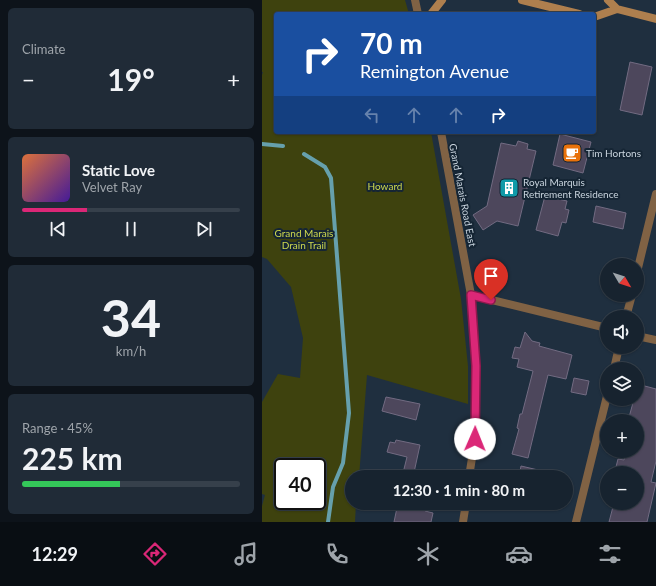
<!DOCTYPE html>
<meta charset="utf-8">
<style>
:root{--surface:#17232f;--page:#202b37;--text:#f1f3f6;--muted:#9ea4aa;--line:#36404b;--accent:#db2777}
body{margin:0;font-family:Lato,sans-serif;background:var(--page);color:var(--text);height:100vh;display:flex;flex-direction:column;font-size:15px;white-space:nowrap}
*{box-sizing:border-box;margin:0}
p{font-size:13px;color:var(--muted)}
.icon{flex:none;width:22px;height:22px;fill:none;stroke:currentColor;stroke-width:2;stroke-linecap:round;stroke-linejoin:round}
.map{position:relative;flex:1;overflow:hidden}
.side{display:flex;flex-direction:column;gap:8px;padding:8px;background:#0d131a;width:262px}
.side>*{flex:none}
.banner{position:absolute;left:12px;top:12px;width:322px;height:122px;border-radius:4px;box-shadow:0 1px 3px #0004,0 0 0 1px var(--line);background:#1a4fa0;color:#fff;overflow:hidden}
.needle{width:26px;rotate:129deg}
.buttons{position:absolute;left:338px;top:258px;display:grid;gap:8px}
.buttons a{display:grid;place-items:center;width:44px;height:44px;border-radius:50%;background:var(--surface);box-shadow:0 1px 3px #0004,0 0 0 1px var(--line);font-size:20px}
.speed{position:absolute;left:12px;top:458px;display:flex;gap:8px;font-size:20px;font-weight:700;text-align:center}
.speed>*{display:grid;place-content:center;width:52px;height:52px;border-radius:50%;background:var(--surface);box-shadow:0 1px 3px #0004,0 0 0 1px var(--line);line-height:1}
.speed .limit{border:2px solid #111;border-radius:6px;background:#fff;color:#111}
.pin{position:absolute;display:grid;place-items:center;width:34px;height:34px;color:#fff;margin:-41px -17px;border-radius:50% 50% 50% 0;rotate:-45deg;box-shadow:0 0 4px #0007}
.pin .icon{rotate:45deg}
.me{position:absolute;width:44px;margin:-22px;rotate:1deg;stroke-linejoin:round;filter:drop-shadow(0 0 3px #0008)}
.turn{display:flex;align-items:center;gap:14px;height:84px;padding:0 20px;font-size:18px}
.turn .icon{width:52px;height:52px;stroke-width:2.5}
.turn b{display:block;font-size:28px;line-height:34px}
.lanes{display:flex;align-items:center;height:38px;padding:0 20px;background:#0003;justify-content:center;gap:20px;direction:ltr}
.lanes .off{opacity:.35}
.big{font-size:30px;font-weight:700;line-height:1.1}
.side .card{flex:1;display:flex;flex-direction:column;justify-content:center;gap:6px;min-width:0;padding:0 14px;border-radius:6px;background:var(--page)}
.side .dial{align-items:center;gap:0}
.dial b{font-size:52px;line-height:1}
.song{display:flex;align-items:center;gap:12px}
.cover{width:48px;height:48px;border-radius:6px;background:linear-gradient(135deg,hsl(20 70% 55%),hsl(260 70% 35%))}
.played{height:4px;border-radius:2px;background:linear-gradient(90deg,var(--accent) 30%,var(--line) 30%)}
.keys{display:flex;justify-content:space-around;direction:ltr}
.heat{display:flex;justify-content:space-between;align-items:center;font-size:22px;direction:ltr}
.charge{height:6px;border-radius:3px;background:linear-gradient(90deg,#34c759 45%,var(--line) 0)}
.trip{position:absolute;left:83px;top:470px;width:228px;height:40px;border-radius:20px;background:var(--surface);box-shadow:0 1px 3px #0004,0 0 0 1px var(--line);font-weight:700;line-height:40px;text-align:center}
.dock{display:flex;height:64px;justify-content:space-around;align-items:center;background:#090e13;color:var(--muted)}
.dock .icon{width:28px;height:28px}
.dock .selected{color:var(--accent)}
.dock b{font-size:18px;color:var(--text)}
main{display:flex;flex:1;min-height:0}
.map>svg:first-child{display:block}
</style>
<main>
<section class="side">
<div class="card"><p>Climate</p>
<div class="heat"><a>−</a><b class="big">19°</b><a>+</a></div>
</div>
<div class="card">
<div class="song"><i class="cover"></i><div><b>Static Love</b><p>Velvet Ray</p></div></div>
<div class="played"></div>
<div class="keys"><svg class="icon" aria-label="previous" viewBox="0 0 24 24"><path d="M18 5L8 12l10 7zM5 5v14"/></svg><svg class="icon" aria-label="pause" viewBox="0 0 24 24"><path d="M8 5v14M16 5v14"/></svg><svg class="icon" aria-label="next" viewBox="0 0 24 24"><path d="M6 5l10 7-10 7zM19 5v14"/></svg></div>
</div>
<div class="card dial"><b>34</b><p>km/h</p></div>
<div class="card"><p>Range · 45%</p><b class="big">225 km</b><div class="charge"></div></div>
</section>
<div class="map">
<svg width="394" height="522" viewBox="0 0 394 522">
<rect width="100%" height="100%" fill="#1f2f3f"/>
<path fill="#3e420e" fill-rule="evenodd" d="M0,0H143L147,14H14V132H169L199,299L206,366V404L105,375L97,477H90V503H94L93,522H0V506L3,495L0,494V402L16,374L38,378L41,338L29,287L5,259L0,257V75L1,72H0ZM21,467H55V501H21Z"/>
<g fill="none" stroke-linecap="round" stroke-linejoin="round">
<path stroke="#66a0ac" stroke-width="4" d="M0,144L21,146
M42,154L63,167L69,178L87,413L81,463L71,487L66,522"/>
</g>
<path fill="#4d475c" stroke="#726b82" d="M368,62L390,67L380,115L358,110Z
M298,134L329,142L321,173L291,165Z
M256,141L266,144L265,149L274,151L256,226L235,221L221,230L211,215L225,206L239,143L254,146Z
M283,196L305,201L303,209L307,210L304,223L300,222L296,236L274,230Z
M334,206L364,213L361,229L331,222Z
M263,332L270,341L278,343L277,346L310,355L304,379L286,375L266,458L250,454L257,429L255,428L258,414H260L271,371L255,367L257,359L250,358L253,347L258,348Z
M312,378L327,381L324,395L309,392Z
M379,385L394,389V461L389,482L394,483L385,522H347L352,503H375V473H363L353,471L356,459L362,460L364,451H375V421H366L372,399H375Z
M124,397L158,404L154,420L120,411Z
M134,440L158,445L151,477H140L145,457L125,452L128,442L133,443Z
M259,466L289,473V477H257Z
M136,503H165L163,511L171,513L169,522H132Z"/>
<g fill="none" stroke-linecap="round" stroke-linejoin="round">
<path stroke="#806244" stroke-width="8" d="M375,272L394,194
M209,295L345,328
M364,317L370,295
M375,336L394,340
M352,369L357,347
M314,522L345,396"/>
<path stroke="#806244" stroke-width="8" d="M153,0L156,14
M179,132L209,295L214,367L213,439L207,477
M201,522L204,503"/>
<path stroke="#ae7f4e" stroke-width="8" d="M260,0L317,14
M346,0L355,9L394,19
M169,14L180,0
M332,17L355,9"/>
</g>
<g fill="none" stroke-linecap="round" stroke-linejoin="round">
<defs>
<path id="route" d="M213,439L214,366L209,295L229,300"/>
</defs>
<use href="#route" stroke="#8e194d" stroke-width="10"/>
<use href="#route" stroke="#db2777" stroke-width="7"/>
</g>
<defs>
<symbol id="cafe-square" viewBox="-11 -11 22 22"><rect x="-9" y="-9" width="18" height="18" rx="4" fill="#e8710a" stroke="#152534"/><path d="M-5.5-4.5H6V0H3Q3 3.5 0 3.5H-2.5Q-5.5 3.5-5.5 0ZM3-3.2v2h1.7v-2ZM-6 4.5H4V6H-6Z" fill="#fff"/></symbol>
<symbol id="building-square" viewBox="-11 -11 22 22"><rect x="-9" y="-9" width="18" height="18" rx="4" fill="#0f9aa8" stroke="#152534"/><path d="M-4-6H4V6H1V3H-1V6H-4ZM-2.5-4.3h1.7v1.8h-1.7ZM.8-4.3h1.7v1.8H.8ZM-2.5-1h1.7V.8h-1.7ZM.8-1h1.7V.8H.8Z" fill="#fff"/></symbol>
</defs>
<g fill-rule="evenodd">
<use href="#cafe-square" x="299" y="142" width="22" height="22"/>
<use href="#building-square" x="236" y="177" width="22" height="22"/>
</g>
<g text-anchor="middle" stroke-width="4" stroke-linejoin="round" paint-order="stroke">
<g font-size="10" fill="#c9d4de" stroke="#152534" text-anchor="start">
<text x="324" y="157">Tim Hortons</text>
<text x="261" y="186">Royal Marquis<tspan x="261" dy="12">Retirement Residence</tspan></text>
</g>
<g font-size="10" fill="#ced94e" stroke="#152534">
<text x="123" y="190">Howard</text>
<text x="42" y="237">Grand Marais<tspan x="42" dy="12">Drain Trail</tspan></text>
</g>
<g font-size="10" fill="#c9d4de" stroke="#152534">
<text transform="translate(201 195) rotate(79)" y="4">Grand Marais Road East</text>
</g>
</g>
</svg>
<div class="buttons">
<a><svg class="needle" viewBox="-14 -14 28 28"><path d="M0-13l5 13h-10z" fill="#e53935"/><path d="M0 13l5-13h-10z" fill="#9ea4aa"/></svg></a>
<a><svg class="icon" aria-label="sound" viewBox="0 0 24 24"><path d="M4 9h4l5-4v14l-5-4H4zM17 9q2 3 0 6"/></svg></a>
<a><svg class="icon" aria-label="layers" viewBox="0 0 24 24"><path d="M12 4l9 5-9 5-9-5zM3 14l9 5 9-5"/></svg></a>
<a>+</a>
<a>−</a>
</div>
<div class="speed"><div class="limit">40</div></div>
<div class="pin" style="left:229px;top:300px;background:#d93025"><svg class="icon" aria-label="arrive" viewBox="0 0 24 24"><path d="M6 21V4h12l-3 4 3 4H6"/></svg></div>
<svg class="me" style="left:213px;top:439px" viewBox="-20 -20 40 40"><circle r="19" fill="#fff"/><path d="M0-13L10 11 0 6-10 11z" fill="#db2777"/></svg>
<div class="trip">12:30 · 1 min · 80 m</div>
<div class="banner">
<div class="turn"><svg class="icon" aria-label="right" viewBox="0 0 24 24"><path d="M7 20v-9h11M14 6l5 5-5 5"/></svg><div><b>70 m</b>Remington Avenue</div></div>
<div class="lanes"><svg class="icon off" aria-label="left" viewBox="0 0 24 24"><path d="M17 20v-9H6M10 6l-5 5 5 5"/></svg><svg class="icon off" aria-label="ahead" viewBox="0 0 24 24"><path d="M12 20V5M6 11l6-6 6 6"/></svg><svg class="icon off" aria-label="ahead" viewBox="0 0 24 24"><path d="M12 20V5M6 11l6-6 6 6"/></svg><svg class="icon" aria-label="right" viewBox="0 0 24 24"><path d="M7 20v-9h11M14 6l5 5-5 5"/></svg></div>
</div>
</div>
</main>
<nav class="dock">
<b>12:29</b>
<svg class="icon selected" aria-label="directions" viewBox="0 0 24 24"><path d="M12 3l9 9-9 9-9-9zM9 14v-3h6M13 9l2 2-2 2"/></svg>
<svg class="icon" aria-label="music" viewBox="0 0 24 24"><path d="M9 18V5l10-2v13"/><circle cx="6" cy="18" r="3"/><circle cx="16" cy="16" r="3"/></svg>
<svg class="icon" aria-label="phone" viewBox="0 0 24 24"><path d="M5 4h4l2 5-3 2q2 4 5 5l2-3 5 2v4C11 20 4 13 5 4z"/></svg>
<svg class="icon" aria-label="climate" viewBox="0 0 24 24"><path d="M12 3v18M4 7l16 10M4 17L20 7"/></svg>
<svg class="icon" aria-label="car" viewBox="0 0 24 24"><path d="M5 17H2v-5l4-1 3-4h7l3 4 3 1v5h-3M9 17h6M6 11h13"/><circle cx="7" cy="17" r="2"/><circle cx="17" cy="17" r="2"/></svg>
<svg class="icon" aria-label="filters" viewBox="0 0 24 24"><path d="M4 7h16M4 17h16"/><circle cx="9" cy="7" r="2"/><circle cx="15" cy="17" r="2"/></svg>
</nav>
